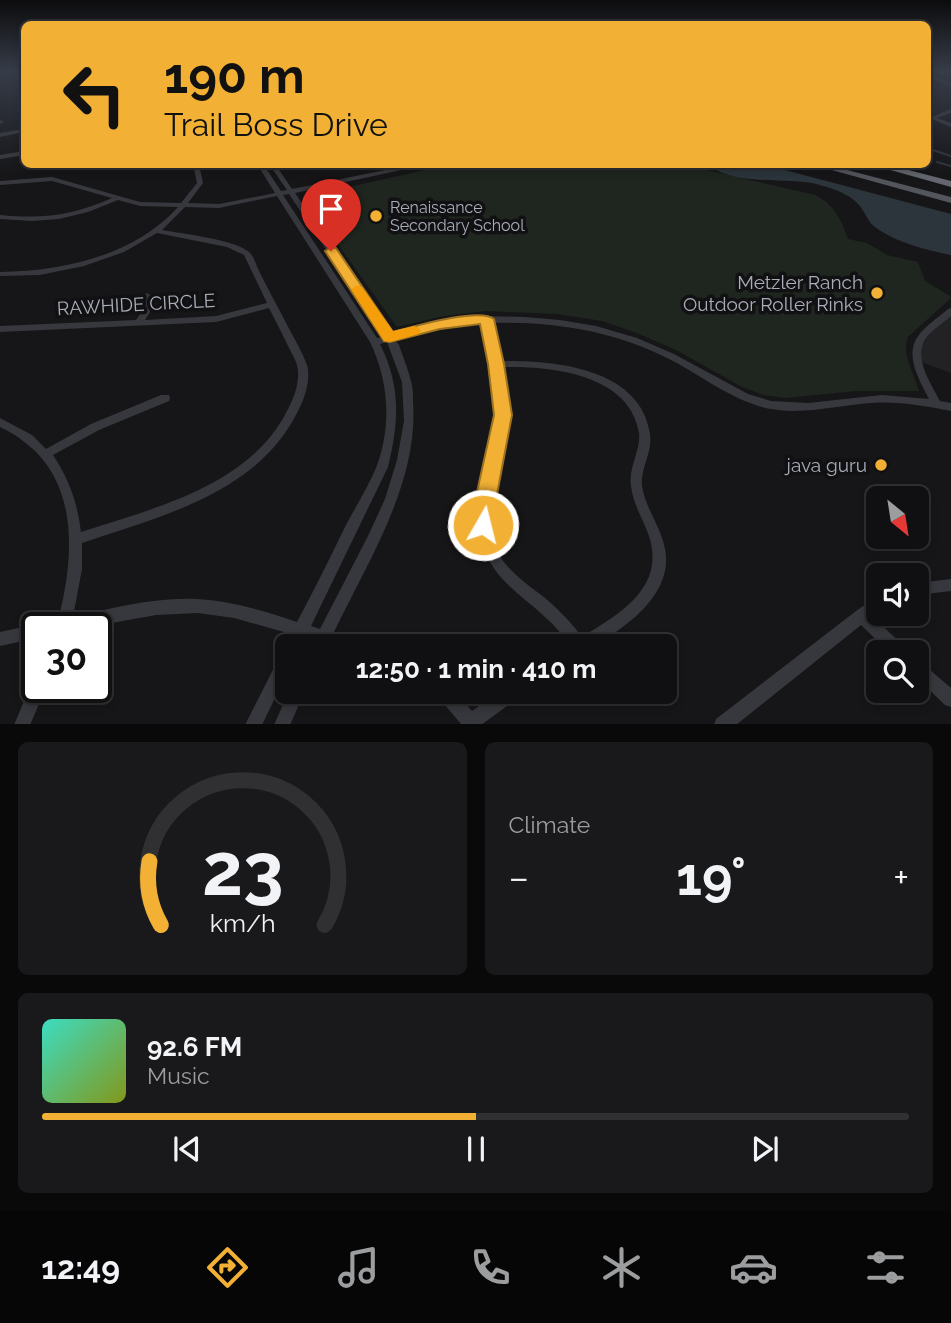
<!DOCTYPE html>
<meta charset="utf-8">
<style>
:root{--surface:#101012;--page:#19191b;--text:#f1f3f6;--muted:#9c9d9f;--line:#303032;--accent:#f2b134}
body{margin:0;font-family:Raleway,sans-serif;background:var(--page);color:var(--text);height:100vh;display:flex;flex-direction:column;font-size:26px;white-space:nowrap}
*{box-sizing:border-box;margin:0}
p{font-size:23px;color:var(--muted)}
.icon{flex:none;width:38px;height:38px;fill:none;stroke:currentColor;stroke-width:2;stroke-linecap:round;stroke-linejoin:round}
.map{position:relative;height:724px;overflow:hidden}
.drawer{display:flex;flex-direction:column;gap:18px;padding:18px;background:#09090a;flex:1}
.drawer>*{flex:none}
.guide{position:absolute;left:21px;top:21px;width:910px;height:147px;border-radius:10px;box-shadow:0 4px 10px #0003,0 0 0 2px var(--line);background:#f2b134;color:#111;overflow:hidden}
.needle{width:46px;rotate:150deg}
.buttons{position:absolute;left:866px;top:486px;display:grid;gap:14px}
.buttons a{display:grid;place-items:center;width:63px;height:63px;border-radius:10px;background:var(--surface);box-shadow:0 4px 10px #0003,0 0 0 2px var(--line);font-size:35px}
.speed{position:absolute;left:21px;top:612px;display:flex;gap:14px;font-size:35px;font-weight:700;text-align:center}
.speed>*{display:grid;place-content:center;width:91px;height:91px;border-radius:50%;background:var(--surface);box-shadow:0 4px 10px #0003,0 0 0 2px var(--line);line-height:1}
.speed .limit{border:4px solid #111;border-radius:10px;background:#fff;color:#111}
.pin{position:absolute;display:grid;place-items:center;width:60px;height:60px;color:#fff;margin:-72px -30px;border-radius:50% 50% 50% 0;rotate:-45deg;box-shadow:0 0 7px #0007}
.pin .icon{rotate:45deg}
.me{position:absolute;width:77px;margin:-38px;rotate:8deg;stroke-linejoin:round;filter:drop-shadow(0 0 5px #0008)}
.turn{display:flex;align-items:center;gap:24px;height:147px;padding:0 28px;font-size:32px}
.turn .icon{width:91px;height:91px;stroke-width:2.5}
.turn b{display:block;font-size:49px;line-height:60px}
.big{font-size:52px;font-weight:700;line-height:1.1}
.drawer .tile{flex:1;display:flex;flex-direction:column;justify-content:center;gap:10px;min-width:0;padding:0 24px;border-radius:10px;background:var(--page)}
.drawer .dial{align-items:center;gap:0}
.dial svg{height:182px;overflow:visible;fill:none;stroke:var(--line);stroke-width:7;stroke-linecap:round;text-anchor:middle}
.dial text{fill:var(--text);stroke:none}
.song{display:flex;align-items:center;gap:21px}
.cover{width:84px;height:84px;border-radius:10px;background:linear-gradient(135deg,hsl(170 70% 55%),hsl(70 70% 35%))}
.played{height:7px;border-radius:4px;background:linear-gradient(90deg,var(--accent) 50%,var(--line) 50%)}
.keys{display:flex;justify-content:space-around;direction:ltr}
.heat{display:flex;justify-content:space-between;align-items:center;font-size:38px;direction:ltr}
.drawer .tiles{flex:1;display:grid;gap:18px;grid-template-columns:1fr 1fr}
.tile:last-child{grid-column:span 2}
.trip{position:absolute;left:275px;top:634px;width:402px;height:70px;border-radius:10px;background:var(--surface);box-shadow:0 4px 10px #0003,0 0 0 2px var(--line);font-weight:700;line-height:70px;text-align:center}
.tabs{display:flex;height:112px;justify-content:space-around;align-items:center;background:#060607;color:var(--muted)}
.tabs .icon{width:49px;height:49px}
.tabs .selected{color:var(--accent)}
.tabs b{font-size:32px;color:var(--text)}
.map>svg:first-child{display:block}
</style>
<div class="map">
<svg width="951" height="725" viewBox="0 0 951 725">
<rect width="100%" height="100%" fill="#161618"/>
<path fill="#222225" d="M951,314V373L921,362L919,349L929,334Z"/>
<path fill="#1e261f" d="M448,165H685L815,195C834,204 841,219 848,239L867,243L887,255L918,262L925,281L950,296L951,298L908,337C901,355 914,373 919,391H856L785,398L763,395L740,386L678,351L637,333L602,321L557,314L486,311L444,316L397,327L304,197Z"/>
<path fill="#2c353c" d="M711,165H766L951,214V255C926,250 895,242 875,227C867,221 866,213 859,205C849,193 831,188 816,184C788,177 730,186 711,165Z"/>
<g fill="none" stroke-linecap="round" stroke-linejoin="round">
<path stroke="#2c353c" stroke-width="2" d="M933,150L951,156
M937,162L951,166"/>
<path fill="#37383d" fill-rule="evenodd" d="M928,72H931L936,77L951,83V86L932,79Z
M951,109V113L937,118L951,123V127L929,118Z
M0,120L3,121L4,122L0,124Z
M24,129V132L0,137V133Z
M24,151V155L0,159V155Z
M257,164H263L281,191L287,190L269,164H275L292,189L415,164H429L295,193L392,335L414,329L486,316L524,317L560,320L596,326L637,338L674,354L748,394L771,401L808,403L882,395L929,399C920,381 904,356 918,336C926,325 938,318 948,309L951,308V316C943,323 932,330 926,338C912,357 932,385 940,401L951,403V411C925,406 898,401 872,403C838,405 805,415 771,409C734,402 704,377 671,360C615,331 554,321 491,323L501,361C554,360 641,368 650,434C653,452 640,468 642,486C646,511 665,532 666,557C668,592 636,619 610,636C606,639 601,643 596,645C589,648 578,646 570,646C563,635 555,626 545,617C526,599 502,585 489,560C462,511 495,463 498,413C500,382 490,353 483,323C453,327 424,332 395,340L399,345C403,357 408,369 411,381C413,387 413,395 413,402C419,483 367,563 333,634L353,641L355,646H312L313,641L304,638L301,646H287V649L286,646L291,634L234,618L198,613L156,615L84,628H45L47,623L58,620C74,560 80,482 23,441C16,435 8,431 0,427V418L32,435L46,449L91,424L161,395H169L170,398L169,401L99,430L53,455C70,481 77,502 81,532C155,508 249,486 287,411C294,398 301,380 297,365C295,359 291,352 288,346C282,333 275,320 269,308L216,322L0,332V326L136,320L145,307L143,296L147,293L151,296L153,307L145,320L216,316L267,303L244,255L227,247L157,233L124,252L84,266L40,275L0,276V272C63,271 134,256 178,207L140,206L118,200L88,212L59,219L32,221L0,219V215C44,219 71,216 112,198L52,181L0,185V181L52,177L140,202L181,203L197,183L194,169L197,167L200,169L203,183L188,203L219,204L275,193ZM289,194L384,337L377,338L283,195ZM277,196L370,342C389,381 392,427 376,468C368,487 356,506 346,525C330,558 314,590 297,622C265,611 231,601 197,599C155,597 113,608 73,617L82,569V543C162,516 258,493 298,411C305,398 311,379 307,365C302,351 290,331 283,317C275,302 267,287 259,271C256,265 254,256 249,252C234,239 183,234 162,230L185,207L219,208ZM387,342L402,382L404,421L397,460L385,499L368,536L320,629L311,626L388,467C399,422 401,386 380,344ZM503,367C551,366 630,374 639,433C641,451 628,467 631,486C633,504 643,519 649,536C666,588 619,614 582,637C571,622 559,610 545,598C529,586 512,574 501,558C476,519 500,472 506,431C510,410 507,389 503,367Z
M951,579V591L917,595V583Z
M878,596V611L872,616L906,648L908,653H890L861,625L736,725H714L716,719L856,611Z
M37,624L42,626L43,628H37V638L0,646V632Z
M287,649V673L262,725H245L282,652Z
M917,660L922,663L951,688V707L945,705L917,678Z
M37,681V688H46L30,725H14L32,682Z
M289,691H305L290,725H274Z
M436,691H455L472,711L500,691H521L519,697L481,725H462L438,697Z"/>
<path fill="#53555c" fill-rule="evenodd" d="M810,164H824L951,197V203Z"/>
<path fill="#63666e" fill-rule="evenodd" d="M869,164H885L951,181V187Z"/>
</g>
<linearGradient id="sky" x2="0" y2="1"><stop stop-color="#0c0c0d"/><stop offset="0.41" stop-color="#363c48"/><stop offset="1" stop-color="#363c48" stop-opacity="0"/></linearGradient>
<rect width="951" height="174" fill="url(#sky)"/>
<path fill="#f2b134" stroke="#9d7322" stroke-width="2" d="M331,247L336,248L393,332C412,327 480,307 494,319L504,364L512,415L490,531L483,534L476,531L473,525V510L494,415L488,364L480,324L440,329L390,342L384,341L325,251Z"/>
<path fill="#f59e0b" d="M358,285L362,287L393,331L414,326L419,328L421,331L419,334L390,342L384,341L351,289Z"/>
<g fill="#f2b134" stroke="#111113" stroke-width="2.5">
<circle cx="376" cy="216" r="7"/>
<circle cx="877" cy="293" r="7"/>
<circle cx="881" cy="465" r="7"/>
</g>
<g text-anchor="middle" stroke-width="7" stroke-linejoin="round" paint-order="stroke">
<g font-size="16" fill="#a8adb8" stroke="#111113" text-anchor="start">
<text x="390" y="213">Renaissance<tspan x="390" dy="18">Secondary School</tspan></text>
</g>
<g font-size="19" fill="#a8adb8" stroke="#111113" text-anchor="end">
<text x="863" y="289">Metzler Ranch<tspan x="863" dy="22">Outdoor Roller Rinks</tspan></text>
<text x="867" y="472">java guru</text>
</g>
<g font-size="19" fill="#a8adb8" stroke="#111113">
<text transform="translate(136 304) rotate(-3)" y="7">RAWHIDE CIRCLE</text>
</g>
</g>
</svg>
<div class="buttons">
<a><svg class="needle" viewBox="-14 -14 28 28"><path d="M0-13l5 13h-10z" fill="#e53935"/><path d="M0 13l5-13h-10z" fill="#9c9d9f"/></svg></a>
<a><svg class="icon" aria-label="sound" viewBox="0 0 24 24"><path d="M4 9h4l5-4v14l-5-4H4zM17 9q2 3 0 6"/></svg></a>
<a><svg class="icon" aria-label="search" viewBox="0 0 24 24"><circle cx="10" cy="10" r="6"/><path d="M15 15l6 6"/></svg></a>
</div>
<div class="speed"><div class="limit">30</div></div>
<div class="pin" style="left:331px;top:251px;background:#d93025"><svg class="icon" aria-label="arrive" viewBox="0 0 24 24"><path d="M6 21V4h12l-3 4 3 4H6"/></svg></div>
<svg class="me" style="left:483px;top:525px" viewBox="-20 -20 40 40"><circle r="17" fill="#f2b134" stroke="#fff" stroke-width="3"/><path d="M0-11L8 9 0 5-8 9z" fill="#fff"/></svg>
<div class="trip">12:50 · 1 min · 410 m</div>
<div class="guide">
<div class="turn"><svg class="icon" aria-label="left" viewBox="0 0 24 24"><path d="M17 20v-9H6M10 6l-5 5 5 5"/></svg><div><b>190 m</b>Trail Boss Drive</div></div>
</div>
</div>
<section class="drawer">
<div class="tiles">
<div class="tile dial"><svg viewBox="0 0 100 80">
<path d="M14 69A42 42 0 1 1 86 69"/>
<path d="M14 69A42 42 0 0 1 9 41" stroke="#f2b134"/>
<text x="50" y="56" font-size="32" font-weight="700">23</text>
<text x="50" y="72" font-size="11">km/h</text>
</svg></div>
<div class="tile"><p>Climate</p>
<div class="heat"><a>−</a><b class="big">19°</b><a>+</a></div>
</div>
<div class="tile">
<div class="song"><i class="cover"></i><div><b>92.6 FM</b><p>Music</p></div></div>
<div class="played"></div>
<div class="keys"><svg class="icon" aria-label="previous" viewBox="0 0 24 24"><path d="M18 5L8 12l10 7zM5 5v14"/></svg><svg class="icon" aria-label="pause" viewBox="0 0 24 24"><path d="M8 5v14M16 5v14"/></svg><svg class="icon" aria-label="next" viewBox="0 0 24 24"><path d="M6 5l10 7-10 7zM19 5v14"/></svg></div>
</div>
</div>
</section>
<nav class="tabs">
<b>12:49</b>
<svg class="icon selected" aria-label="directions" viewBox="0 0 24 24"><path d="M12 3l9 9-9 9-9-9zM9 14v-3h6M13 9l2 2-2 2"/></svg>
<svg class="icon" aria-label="music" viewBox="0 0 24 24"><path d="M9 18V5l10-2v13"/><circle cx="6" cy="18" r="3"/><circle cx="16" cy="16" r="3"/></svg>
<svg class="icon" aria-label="phone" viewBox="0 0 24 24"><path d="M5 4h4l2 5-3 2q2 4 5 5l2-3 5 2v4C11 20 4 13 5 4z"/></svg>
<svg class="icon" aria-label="climate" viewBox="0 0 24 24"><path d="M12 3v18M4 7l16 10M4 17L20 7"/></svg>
<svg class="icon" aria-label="car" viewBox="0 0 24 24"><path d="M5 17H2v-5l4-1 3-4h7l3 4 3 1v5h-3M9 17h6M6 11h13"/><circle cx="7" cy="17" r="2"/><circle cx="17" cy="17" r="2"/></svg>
<svg class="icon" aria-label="filters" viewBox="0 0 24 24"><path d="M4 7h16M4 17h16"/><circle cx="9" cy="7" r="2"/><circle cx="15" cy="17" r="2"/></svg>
</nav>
